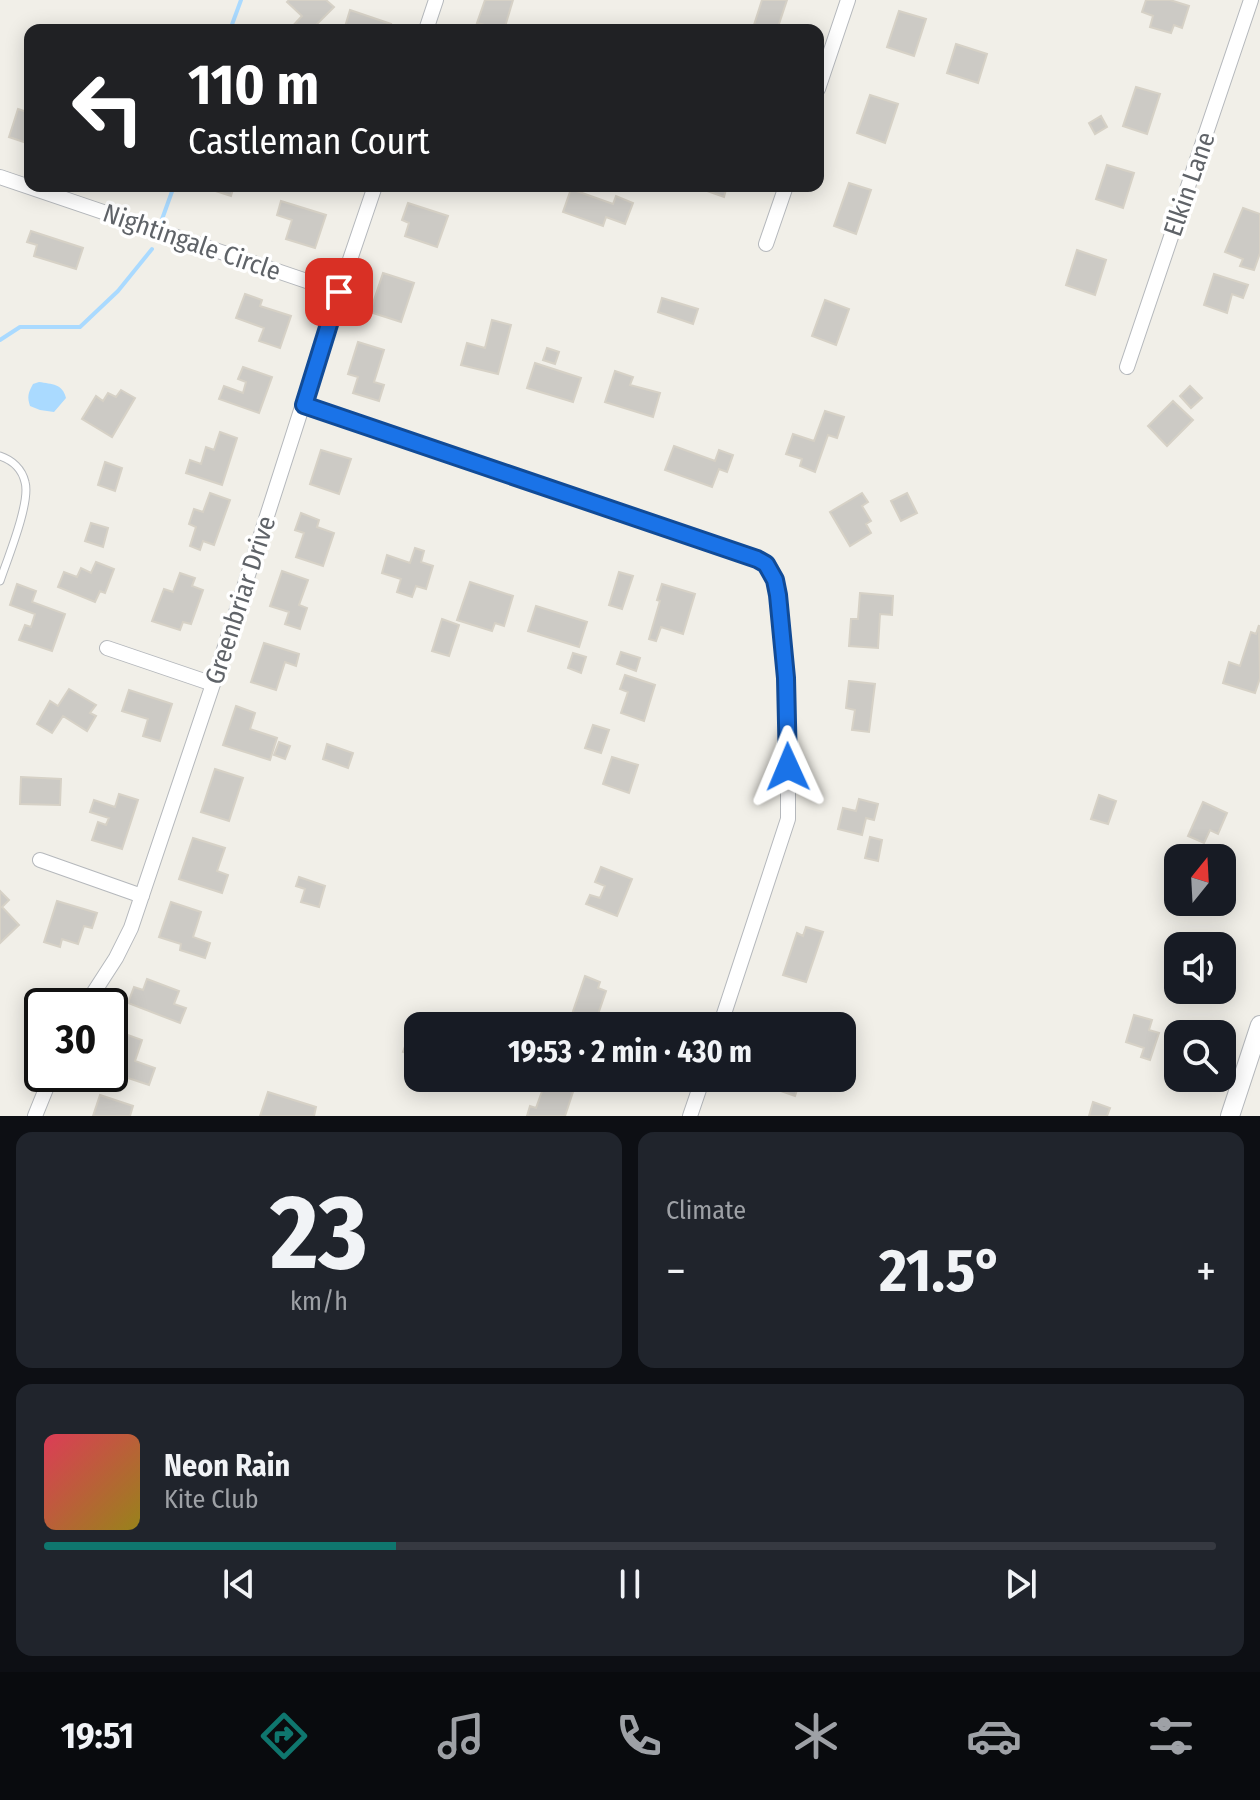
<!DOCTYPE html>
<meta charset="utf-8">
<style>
:root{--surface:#171b24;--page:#20242c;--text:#f1f3f6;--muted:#9ea1a6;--line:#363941;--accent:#0f766e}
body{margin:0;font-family:"Fira Sans Condensed",sans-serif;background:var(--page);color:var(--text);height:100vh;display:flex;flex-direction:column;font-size:30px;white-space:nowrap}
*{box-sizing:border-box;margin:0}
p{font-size:26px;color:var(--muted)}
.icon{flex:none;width:44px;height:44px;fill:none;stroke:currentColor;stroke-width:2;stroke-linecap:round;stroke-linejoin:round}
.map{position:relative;height:1116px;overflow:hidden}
.details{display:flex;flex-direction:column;gap:16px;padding:16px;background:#0d0f14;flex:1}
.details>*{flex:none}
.top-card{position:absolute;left:24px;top:24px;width:800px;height:168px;border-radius:16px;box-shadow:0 4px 20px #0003;background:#202124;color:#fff;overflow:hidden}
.needle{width:52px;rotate:18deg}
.controls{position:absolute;left:1164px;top:844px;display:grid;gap:16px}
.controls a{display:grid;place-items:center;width:72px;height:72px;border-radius:16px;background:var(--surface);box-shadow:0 4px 20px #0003;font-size:40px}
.speed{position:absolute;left:24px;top:988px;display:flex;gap:16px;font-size:40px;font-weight:700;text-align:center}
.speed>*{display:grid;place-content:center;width:104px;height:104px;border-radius:50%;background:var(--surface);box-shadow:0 4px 20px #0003;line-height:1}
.speed .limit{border:4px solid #111;border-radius:12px;background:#fff;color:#111}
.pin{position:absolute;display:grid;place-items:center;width:68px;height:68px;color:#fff;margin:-34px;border-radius:16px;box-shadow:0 4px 12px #0006}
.me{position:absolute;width:88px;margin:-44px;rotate:359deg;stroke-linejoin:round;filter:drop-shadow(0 0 6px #0008)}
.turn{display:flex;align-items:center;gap:28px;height:168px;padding:0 32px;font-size:36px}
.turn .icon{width:104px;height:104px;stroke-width:2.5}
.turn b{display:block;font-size:56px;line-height:68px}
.big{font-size:60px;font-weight:700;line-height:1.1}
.details .card{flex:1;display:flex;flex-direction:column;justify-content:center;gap:12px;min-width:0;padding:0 28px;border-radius:16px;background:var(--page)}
.details .dial{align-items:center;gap:0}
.dial b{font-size:104px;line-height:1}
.song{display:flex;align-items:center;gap:24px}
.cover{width:96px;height:96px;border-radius:12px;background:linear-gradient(135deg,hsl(350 70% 55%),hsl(50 70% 35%))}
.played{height:8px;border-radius:4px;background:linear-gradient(90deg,var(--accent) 30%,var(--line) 30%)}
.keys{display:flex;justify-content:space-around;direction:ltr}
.heat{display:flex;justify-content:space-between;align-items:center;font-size:44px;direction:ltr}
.details .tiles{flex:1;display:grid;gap:16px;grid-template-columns:1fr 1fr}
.card:last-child{grid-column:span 2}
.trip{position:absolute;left:404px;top:1012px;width:452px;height:80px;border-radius:16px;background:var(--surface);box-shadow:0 4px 20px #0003;font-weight:700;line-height:80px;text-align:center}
.menu{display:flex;height:128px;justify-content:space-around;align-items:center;background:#090b0e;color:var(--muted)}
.menu .icon{width:56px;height:56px}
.menu .on{color:var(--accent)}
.menu b{font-size:36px;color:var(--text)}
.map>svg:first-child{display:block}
</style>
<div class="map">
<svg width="1260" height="1116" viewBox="0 0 1260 1116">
<rect width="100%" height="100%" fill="#f1efe8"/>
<path fill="#aadaff" d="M39,382C52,384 63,384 66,398L54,412L40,410L30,406C27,397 28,393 33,384Z"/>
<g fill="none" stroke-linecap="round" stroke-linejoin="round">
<path stroke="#aadaff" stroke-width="4" d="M230,30L241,0
M161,222L174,186
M0,340L20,327H80L118,291L152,249"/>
</g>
<path fill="#cccac5" stroke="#d6d1c6" stroke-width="2" d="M289,0H326L334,7L311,30H289L302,16L287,2Z
M485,0H513L504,30L477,23Z
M762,0H787L777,30L753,28Z
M1146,0H1170L1189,6L1182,28L1174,25L1171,33L1150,27L1153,16L1142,12Z
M350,10L391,24L389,30H344Z
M899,11L926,19L914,56L887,47Z
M956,44L987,54L978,83L947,73Z
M1136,87L1160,94L1147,134L1123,126Z
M870,95L898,104L885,143L857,133Z
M18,109L30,113V144L9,137Z
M1101,116L1107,127L1095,134L1089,123Z
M1107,165L1134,173L1123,208L1096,199Z
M849,183L871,190L856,234L834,226Z
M200,186H234L231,196Z
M693,186H727L724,197Z
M571,189L613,204L616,196L633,203L625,224L606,217L603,226L563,212Z
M281,201L326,215L315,248L286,239L292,220L277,215Z
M408,203L448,216L437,247L405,236L409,223L402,220Z
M1243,208L1260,214V253L1254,270L1240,266L1243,259L1225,252Z
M31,231L83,248L76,269L34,256L37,245L27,242Z
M1077,250L1106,260L1095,295L1066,285Z
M383,273L414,283L401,322L370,312Z
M1214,274L1248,285L1243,298L1232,294L1227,313L1204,305Z
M245,294L262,300L260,306L291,316L280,348L259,341L264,328L236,318Z
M662,298L698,309L693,324L658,312Z
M825,300L849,309L836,345L812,336Z
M492,320L511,325L498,374L461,365L467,343L485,348Z
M358,342L384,350L374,382L384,385L379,401L353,393L358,377L348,374Z
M547,348L559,352L555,364L543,360Z
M535,363L581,378L573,402L527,388Z
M243,367L272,377L259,413L219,399L224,386L243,393L246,382L238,379Z
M615,371L633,377L630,385L660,393L653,417L605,402Z
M1190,386L1202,398L1191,408L1180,396Z
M121,390L135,398L112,437L82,419L96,396L103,401L108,393L116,397Z
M1173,401L1193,420L1167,446L1148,426Z
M825,411L844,417L837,438L828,435L815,472L800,466L802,459L786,454L793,434L814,441Z
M220,432L237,438L222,485L186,473L190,460L201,464L206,447L214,450Z
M674,446L715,461L719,450L733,455L727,472L719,469L712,487L665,470Z
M321,450L351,459L339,494L310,484Z
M105,462L122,468L115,491L98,485Z
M210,493L230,500L214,545L203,541L200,550L190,546L196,527L189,524L194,509L203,512Z
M862,493L868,502L862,506L871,521L866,524L871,533L850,546L830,512Z
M907,493L917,513L901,521L891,501Z
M301,513L319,520L317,527L334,533L323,566L296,557L304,533L295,530Z
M91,523L108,528L103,547L85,541Z
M415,548L424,551L421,562L433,566L426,589L416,586L412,597L397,592L401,579L382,573L387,555L410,563Z
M96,562L114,569L105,593L100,591L95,602L58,587L64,572L77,577L81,568L91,573Z
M282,571L308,580L299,605L307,608L300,629L285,624L289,612L270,606Z
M619,572L633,576L622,609L609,605Z
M180,573L195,578L192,586L203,590L191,624L183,622L180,630L152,621L164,589L173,592Z
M470,582L513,596L504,626L495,623L492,631L457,620Z
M17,584L36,591L32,602L65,614L52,651L19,640L25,625L31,627L35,614L10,605Z
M662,584L695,594L683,634L661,627L656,641L649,639L660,601L657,600Z
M860,593L893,596L892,615L880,614L878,648L849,646L851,619H858Z
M536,606L587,622L579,647L528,631Z
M442,619L459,625L449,656L432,651Z
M1259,625L1260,678L1255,693L1223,683L1229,662L1240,666L1251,632L1256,634Z
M264,643L299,654L296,666L285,662L276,690L251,682Z
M621,652L640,658L636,671L617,664Z
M573,653L586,657L581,673L568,668Z
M625,675L655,685L644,721L621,713L628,692L620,689Z
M849,681L875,684L869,732L852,730L855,710L846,708Z
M69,689L96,705L90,713L96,716L87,731L63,716L52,733L37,724L50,701L58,706Z
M129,690L172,704L160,741L143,736L148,719L122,711Z
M236,706L255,713L250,729L277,738L270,760L223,745Z
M593,725L609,730L601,753L585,748Z
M279,742L290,746L285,759L274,755Z
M327,744L353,753L348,768L323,759Z
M612,757L638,765L629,793L603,784Z
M215,769L243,778L229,821L201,812Z
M21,777L61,779L60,805L20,804Z
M119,794L138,800L122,849L92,840L98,822L106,825L109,818L90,812L94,800L115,807Z
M1099,795L1116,801L1108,824L1091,819Z
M859,799L878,804L874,820L866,818L862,835L838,829L843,808L856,811Z
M1203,802L1227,813L1218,834L1210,830L1204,843L1188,836Z
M870,837L882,840L878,861L865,858Z
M193,838L225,848L217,871L228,875L222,893L179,879Z
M601,867L632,879L617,916L586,904L590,895L600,898L605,886L595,882Z
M299,877L325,886L319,907L301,902L305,889L296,886Z
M0,891L9,900L2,907L19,925L0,943Z
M57,901L97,913L92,928L84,926L78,944L62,939L60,947L44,942Z
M171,902L201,912L193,937L210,943L205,958L180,950L181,944L159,937Z
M806,927L823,932L806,982L783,975L797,933L803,936Z
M585,976L600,982L598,988L606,991L594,1026H568Z
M147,979L179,991L174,1004L186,1008L180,1023L128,1003L134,987L143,990Z
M1134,1015L1152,1020L1149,1030L1159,1033L1150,1060L1141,1057L1144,1048L1126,1042Z
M114,1030L142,1040L135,1061L155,1068L149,1085L110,1072V1041Z
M410,1033L418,1036V1057L403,1052Z
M535,1078H548L547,1080L574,1089L565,1116H527L530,1106L536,1108L545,1083Z
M750,1078H801L795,1096L749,1080Z
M268,1092L316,1107L314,1116H260Z
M100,1095L133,1106L130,1116H93Z
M1093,1102L1110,1108L1107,1116H1089Z"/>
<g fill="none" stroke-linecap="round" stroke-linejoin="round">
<defs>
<path id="service" d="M0,456C12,460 22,469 25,482C31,502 7,560 0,581"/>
<path id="minor" d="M426,30L436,0
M818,89L848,0
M0,177L339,292
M766,244L786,186
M1127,367L1251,0
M304,405L757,559L766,564L771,572L775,580L778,595L786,678L788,767V819L720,1026
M107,648L213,684
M40,860L142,896
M85,1006L116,958L131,928L213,684L339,292L375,186
M35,1116L52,1074
M690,1116L703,1078"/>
<path id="tertiary" d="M1230,1116L1260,1025"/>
</defs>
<use href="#service" stroke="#b5b8bc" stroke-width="9"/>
<use href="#minor" stroke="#b5b8bc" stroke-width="16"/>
<use href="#tertiary" stroke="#b5b8bc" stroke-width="20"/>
<use href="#service" stroke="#fff" stroke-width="7"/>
<use href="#minor" stroke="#fff" stroke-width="14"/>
<use href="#tertiary" stroke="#fff" stroke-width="18"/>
</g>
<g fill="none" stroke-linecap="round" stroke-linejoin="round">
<defs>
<path id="route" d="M339,292L304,405L757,559L766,564L775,580L778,595L786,678L788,767"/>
</defs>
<use href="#route" stroke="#114b97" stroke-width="20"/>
<use href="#route" stroke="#1a73e8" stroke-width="14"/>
</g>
<g text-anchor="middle" stroke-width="7" stroke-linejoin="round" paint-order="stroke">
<g font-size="26" fill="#5f6368" stroke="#fff">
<text transform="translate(1189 184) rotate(-71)" y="9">Elkin Lane</text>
<text transform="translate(192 242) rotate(19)" y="9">Nightingale Circle</text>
<text transform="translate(240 600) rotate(-72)" y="9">Greenbriar Drive</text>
</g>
</g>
</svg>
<div class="controls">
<a><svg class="needle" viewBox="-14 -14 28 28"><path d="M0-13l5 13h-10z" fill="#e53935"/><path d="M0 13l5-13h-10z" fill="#9ea1a6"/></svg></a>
<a><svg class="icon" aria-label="sound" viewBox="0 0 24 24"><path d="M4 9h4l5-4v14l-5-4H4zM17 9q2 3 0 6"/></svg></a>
<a><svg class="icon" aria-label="search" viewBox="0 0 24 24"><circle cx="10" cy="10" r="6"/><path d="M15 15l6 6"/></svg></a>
</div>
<div class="speed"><div class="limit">30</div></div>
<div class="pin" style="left:339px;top:292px;background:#d93025"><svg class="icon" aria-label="arrive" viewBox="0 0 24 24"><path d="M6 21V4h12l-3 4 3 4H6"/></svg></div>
<svg class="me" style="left:788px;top:767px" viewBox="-20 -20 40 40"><path d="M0-17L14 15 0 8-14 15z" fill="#1a73e8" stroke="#fff" stroke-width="4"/></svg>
<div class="trip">19:53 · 2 min · 430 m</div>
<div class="top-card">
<div class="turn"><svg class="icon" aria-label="left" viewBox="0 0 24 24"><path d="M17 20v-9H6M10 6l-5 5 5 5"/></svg><div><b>110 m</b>Castleman Court</div></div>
</div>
</div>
<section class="details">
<div class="tiles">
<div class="card dial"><b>23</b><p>km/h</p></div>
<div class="card"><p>Climate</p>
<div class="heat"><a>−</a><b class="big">21.5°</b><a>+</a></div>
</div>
<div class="card">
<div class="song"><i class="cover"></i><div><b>Neon Rain</b><p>Kite Club</p></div></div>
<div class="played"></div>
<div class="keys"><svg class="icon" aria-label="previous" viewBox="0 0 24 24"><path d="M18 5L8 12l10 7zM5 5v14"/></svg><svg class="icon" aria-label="pause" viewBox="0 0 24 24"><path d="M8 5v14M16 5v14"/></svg><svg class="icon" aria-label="next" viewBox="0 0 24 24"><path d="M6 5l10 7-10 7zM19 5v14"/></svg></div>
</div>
</div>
</section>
<nav class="menu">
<b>19:51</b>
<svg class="icon on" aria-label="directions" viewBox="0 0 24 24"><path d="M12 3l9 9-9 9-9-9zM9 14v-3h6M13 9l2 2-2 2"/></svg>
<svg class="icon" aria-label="music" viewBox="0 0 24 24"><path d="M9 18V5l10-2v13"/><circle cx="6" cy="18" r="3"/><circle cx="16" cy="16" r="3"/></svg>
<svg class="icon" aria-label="phone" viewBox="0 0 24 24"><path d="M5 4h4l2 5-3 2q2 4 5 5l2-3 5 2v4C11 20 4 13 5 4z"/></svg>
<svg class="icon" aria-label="climate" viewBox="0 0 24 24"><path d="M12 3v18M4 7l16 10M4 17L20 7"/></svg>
<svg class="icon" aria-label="car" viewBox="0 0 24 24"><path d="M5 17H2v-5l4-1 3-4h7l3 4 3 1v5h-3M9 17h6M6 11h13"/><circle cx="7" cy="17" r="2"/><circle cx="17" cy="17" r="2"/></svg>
<svg class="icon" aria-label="filters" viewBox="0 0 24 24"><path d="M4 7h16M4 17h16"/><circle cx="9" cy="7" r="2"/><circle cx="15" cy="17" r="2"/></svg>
</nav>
